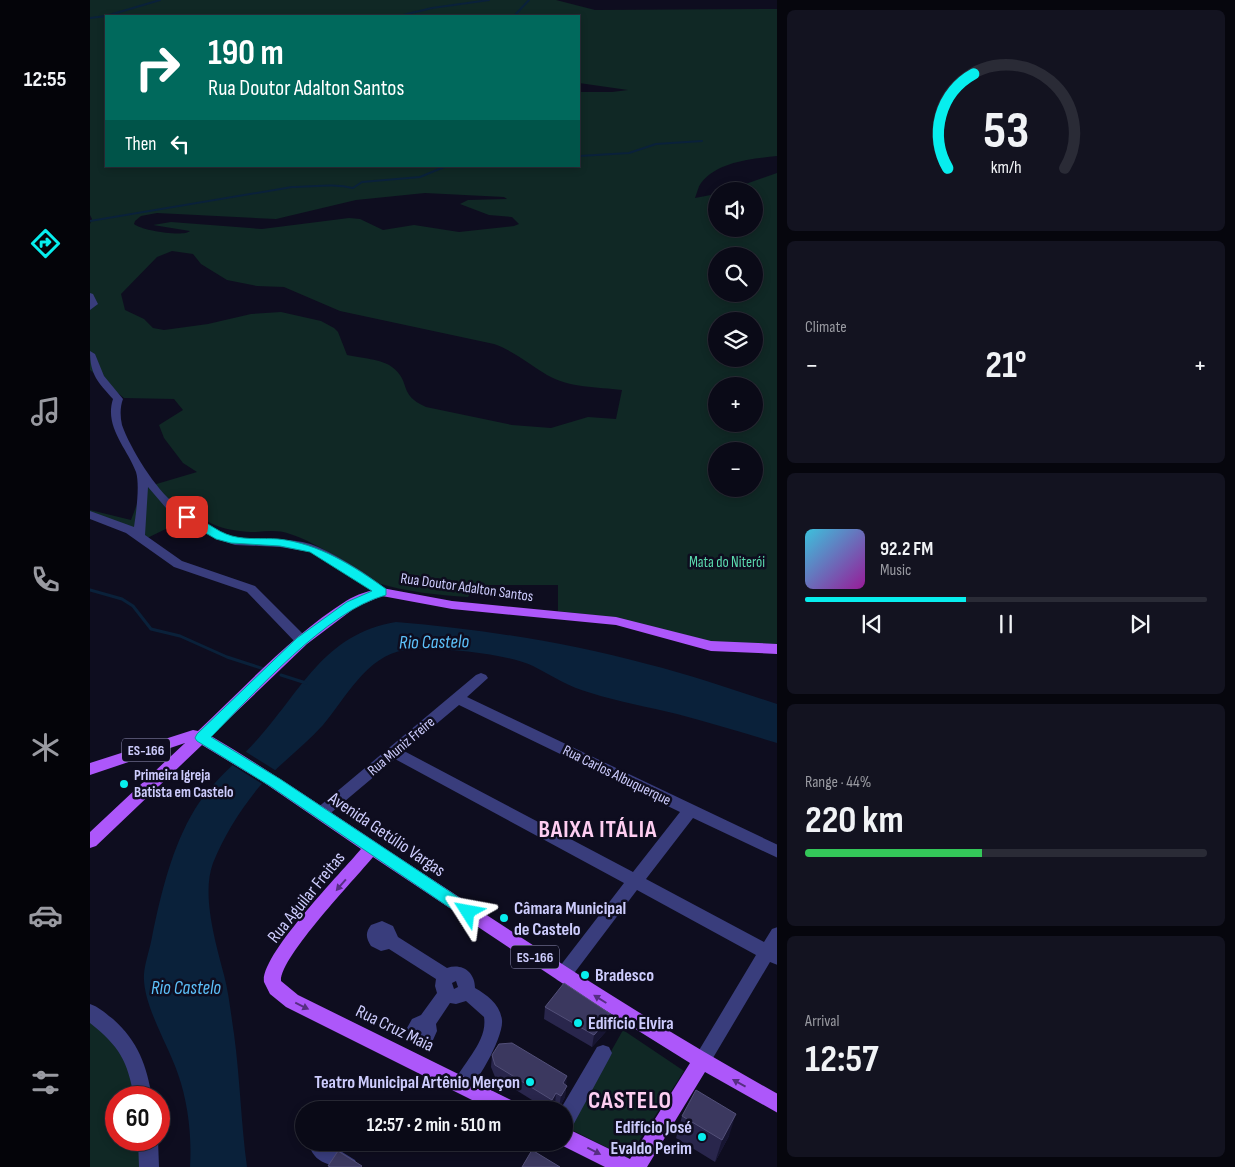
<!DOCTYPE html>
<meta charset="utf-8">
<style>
:root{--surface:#0a0a17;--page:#131320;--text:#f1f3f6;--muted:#999aa1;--line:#2a2b36;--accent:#07eeee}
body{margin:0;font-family:"Sofia Sans Condensed",sans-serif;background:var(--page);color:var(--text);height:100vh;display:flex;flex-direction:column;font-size:19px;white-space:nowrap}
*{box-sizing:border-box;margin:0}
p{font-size:16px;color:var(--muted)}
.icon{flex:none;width:28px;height:28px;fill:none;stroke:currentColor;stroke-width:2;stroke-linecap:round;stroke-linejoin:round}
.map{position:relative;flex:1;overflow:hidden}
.side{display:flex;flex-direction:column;gap:10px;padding:10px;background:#06060d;width:458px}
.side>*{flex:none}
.guide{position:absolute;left:15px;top:15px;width:475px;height:152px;border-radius:0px;box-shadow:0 2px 8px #0003,0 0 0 1px var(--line);background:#00695c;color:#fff;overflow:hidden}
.controls{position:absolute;left:618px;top:182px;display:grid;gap:10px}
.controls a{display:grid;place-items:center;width:55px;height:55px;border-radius:50%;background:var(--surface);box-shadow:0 2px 8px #0003,0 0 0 1px var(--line);font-size:25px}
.speed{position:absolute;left:15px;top:1086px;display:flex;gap:10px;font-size:25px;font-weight:700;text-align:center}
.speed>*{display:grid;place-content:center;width:65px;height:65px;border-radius:50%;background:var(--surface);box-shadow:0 2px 8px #0003,0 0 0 1px var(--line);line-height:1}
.speed .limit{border:8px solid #d22;background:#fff;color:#111}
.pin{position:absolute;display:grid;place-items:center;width:42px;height:42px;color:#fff;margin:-21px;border-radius:10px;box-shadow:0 2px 8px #0006}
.me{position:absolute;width:55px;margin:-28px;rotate:304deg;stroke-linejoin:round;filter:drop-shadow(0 0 4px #0008)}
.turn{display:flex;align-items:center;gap:18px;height:105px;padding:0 20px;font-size:22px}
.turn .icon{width:65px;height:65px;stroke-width:2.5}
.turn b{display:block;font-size:35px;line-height:42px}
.then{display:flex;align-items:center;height:48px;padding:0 20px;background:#0003;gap:10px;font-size:19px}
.big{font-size:38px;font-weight:700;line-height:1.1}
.side .tile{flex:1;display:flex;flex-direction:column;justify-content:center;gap:8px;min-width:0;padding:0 18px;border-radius:8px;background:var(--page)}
.side .dial{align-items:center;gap:0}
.dial svg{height:130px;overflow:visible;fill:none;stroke:var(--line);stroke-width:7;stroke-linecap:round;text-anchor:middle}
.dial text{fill:var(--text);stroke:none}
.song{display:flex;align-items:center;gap:15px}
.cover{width:60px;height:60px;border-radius:8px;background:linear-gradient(135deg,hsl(190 70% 55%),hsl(300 70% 35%))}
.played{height:5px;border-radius:2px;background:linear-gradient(90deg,var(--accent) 40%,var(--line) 40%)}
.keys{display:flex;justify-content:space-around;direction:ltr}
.heat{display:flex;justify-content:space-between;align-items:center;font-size:28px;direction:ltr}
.charge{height:8px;border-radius:4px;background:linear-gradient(90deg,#34c759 44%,var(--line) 0)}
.trip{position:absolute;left:205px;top:1101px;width:278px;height:50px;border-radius:25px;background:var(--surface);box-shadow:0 2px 8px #0003,0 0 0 1px var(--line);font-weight:700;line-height:50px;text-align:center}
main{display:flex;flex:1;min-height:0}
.tab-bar{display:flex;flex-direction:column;width:90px;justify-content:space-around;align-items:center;background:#040409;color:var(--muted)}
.tab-bar .icon{width:35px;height:35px}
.tab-bar .current{color:var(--accent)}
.tab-bar b{font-size:22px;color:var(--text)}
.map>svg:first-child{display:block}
</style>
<main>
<nav class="tab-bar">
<b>12:55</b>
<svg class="icon current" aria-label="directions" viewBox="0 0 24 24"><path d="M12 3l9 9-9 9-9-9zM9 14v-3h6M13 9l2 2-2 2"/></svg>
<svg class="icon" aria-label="music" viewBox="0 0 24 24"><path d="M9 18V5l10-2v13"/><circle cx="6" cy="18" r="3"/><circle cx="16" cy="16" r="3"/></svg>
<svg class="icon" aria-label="phone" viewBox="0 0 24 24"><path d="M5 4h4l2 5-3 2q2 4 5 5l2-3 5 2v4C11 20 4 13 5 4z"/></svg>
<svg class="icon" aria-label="climate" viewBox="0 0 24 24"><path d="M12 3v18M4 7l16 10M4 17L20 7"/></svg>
<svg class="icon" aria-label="car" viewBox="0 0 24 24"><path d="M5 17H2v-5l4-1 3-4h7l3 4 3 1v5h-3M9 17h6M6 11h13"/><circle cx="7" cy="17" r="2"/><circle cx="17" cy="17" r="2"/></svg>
<svg class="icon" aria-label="filters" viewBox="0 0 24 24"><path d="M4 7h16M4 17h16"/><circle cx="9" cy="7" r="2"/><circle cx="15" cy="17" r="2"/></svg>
</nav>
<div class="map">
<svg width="688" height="1167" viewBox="0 0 688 1167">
<rect width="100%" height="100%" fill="#0e0d1f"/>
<path fill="#102825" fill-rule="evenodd" d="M0,0H466L505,10L687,9V156C662,159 628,161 611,183C608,187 607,193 605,198L626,194V229H664V191H636L687,173V645L631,644L527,618L468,611V585H386L378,597C347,595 317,592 287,583C259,567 231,544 200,534C189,530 178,531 166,532C140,532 119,526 99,509L88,523L51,541L22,524L0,519V510L41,520L53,488L107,472L93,463L74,438L69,425L93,410L84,399L34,398L0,370V224L2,219L0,215ZM16,16H489V83L538,90L522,92H489V166H16ZM335,193L414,197L417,199L378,200L370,204L399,215L422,217L429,224L424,226L369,232L324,225L293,230L270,219L259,218L172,229L81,222L63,225L100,231C95,237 52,231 44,224L45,221L51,216L67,213L186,219L266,200ZM82,251L103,254L111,264L137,280L167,286L194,287L250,311L404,344C424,351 439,364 457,375C480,388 507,387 532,390L526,419L498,417L461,428L422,425L336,407C307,394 322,382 302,367C292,359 270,358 257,355L248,332L244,328L231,321L191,312L161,314L118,324L74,330L63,328L54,319L35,310L31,294L67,257ZM626,256H664V294H626ZM626,321H664V359H626ZM626,386H664V424H626ZM626,451H664V489H626Z
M0,1017L37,1044L44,1097L26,1098V1140H49V1167H0Z
M533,1030L594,1071L538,1158L478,1128Z"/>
<path fill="#0a213a" d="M306,622C390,629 475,642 557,664C601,675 644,690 687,704V743C654,733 621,723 587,714C559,707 529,702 501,693C479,687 462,676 443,666C416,653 345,646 315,650C276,656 256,698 233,725C213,747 188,765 169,787C150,810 134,836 123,863C111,895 126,944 134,975C139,994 141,1015 144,1034C150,1078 151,1123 157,1167H100C102,1137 98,1102 88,1074C78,1044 52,1004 54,974C55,962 60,949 62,937C71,893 82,847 105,809C122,782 145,764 166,741C211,692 233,634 306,622Z"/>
<path fill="#0e0d1f" d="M153,750L188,772L174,785L139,763Z"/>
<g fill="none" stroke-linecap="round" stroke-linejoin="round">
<path stroke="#0a213a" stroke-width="2" d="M309,16L342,8L399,0
M424,16L439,0
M0,18L16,16L70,0
M489,156L539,153L566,144L612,141
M0,221L202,187C223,187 243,183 263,188L272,182L330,177L354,167L389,166"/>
<path stroke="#0a213a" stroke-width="3" d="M0,590L32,599L43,606L61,629L90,636L137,657L174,669
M191,675L216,683"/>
<path fill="#393d7c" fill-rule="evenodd" d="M0,293L3,294L8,304L0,310Z
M0,351L5,354L14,376L33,399C30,407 30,416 32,425C40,448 66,490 85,504C97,514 130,534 145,537C172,543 202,535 228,547C252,558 276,573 296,589L298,592L296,595H288L271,582L220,552L190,547L145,545L126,539L76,508L58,487L55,535L92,561L165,586L217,638L219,641L212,645L207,644L157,592L84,567L36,533L0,519V511L44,527C46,514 50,485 46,472C37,448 14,427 23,399C8,382 0,375 0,351Z
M391,673L396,675L398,678L377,697L688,845V858L603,818L556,879L674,942L682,929L688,927V965L680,962L617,1068L611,1071L605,1068L602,1062L666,955L547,890L479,980L473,983L467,980L464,975L467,970L534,883L305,759L236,817L231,819L226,817L223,813L226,809L386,675ZM369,705L590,812L543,872L314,751Z
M292,921L303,926L308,937L357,968C372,963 385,972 385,988C397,995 410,1004 412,1020C414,1036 386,1088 372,1094L365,1091L363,1085C372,1063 398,1042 394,1017L376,1001L366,1004L360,1003L346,1024L347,1031L343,1040L332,1045L321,1040L317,1028L322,1019L331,1015L347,993L345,986L346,979L299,949L291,951L281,946C276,938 275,933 281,925ZM366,981L368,987L364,989L362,983Z
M0,1004C9,1007 15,1013 23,1019C48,1041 57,1066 62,1098H44C38,1061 29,1046 0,1023Z
M513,1045L519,1047L522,1053L519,1059L481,1129L474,1131V1110H470L507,1047Z
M48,1140H68L69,1167H49Z
M236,1142L265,1160L268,1167C250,1167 229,1167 221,1150L224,1143Z"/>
<path fill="#ad57fa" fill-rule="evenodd" d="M292,588L362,601L526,617L621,641L688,644V654L621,651L526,625L362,609L292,596L266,607L217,644L121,736C182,772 240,812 299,851C427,935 554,1020 688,1094V1113L615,1072L557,1167H515L467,1143L474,1142V1127L540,1159L600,1063L478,987L283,857C265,879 190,957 191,981L208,995L429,1104L431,1110H402L196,1007L180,994L174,982C170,955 252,872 271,849L173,782L112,745L6,846L0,848V832L95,743L0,775V763L103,730L108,731C155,687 201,636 256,601C267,594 279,591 292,588Z"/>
</g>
<path fill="#29264c" d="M455,1007L522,1015L520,1027L502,1047L454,1019Z
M402,1055L476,1085L475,1097L469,1108L465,1105L462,1110H458L405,1077L401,1067Z
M592,1116L639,1136L625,1162L586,1138Z"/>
<path fill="#171532" d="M522,1015L520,1027L502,1047L504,1035Z
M477,1076L475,1097L469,1108L473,1083Z
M466,1093L465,1105L462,1110H461L462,1100Z
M646,1114L639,1136L625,1162L632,1140Z"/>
<path fill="#3b385f" stroke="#524f78" d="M474,983L522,1015L504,1035L455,1007Z
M422,1043L477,1076L473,1083L477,1086L471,1096L466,1093L462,1100L405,1065L402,1055L409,1044Z
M606,1090L646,1114L632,1140L592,1116Z
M442,1150L470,1167H432Z
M248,1151L272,1166L271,1167H241L238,1166Z"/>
<defs><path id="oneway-solid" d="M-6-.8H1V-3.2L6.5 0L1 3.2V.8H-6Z" transform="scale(1.25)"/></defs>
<g fill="#562e82">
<use href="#oneway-solid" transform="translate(251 885) rotate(131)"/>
<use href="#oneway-solid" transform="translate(510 999) rotate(-148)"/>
<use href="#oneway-solid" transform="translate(212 1006) rotate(26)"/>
<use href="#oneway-solid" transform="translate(649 1083) rotate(-151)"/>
<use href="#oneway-solid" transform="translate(504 1151) rotate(27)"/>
</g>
<path fill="#07eeee" stroke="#059b9b" d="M97,514C113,518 126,532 142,536C157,540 173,538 188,539C228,543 264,566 296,589V595C236,611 165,693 121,737L190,779L383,907L385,912L383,916L378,918L372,916L180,786L107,741L105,738L107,734L207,638L257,602L282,591L220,552L190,546L141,543L126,539L93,520V515Z"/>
<g fill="#07eeee" stroke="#0e0d1f" stroke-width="2">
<circle cx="34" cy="784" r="5"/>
<circle cx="414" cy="918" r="5"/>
<circle cx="495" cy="975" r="5"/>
<circle cx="488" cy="1023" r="5"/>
<circle cx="440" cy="1082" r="5"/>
<circle cx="612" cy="1137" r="5"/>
</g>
<g text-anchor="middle" stroke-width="5" stroke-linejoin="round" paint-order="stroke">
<g fill="#0e0d1f" stroke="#9493ba" stroke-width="1">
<rect x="32" y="738.5" width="48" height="23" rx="4"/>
<rect x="421" y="945.5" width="48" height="23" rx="4"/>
</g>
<g font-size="14" font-weight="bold" fill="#cdccfd">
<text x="56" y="755">ES-166</text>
<text x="445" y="962">ES-166</text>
</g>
<g font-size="15" fill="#5bdaae" stroke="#0e0d1f">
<text x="637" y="567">Mata do Niterói</text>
</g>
<g font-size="15" fill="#cdccfd" stroke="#0e0d1f">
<text transform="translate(377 587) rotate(8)" y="5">Rua Doutor Adalton Santos</text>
<text transform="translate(311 746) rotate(-40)" y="5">Rua Muniz Freire</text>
<text transform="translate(527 775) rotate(26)" y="5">Rua Carlos Albuquerque</text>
</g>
<g font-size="15" font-weight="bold" fill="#cdccfd" stroke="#0e0d1f" text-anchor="start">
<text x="44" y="780">Primeira Igreja<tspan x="44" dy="17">Batista em Castelo</tspan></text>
</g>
<g font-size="18" fill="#cdccfd" stroke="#0e0d1f">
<text transform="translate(297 834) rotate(34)" y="6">Avenida Getúlio Vargas</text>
<text transform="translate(216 897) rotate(-51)" y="6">Rua Aguilar Freitas</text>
<text transform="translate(305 1028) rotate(26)" y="6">Rua Cruz Maia</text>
</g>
<g font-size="18" font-weight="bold" fill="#cdccfd" stroke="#0e0d1f" text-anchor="start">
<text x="424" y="914">Câmara Municipal<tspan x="424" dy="21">de Castelo</tspan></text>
<text x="505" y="981">Bradesco</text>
<text x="498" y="1029">Edifício Elvira</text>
<text x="430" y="1088" text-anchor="end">Teatro Municipal Artênio Merçon</text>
<text x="602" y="1133" text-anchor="end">Edifício José<tspan x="602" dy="21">Evaldo Perim</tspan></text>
</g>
<g font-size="19" font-style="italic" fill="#5dc1fa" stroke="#0e0d1f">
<text transform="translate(344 641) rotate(-1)" y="7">Rio Castelo</text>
<text x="96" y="994">Rio Castelo</text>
</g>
<g font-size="24" font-weight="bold" letter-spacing="1" fill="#fecef1" stroke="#0e0d1f">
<text x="508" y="837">BAIXA ITÁLIA</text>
<text x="540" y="1108">CASTELO</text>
</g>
</g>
</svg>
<div class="controls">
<a><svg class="icon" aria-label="sound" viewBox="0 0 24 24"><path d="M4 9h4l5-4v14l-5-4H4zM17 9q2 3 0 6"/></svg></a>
<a><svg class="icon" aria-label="search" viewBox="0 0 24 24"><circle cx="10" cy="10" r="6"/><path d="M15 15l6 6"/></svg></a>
<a><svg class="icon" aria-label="layers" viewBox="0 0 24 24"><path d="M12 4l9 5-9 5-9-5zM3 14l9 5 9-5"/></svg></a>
<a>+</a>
<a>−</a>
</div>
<div class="speed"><div class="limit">60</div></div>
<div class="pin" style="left:97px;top:517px;background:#d93025"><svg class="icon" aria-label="arrive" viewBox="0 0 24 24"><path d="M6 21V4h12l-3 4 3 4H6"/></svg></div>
<svg class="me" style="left:378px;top:912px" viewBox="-20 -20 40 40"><path d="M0-17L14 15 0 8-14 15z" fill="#07eeee" stroke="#fff" stroke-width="4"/></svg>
<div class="trip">12:57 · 2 min · 510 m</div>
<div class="guide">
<div class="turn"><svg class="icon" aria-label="right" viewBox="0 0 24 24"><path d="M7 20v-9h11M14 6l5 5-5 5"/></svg><div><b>190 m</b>Rua Doutor Adalton Santos</div></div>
<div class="then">Then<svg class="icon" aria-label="left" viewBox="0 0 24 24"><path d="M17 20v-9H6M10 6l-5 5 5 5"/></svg></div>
</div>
</div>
<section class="side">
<div class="tile dial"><svg viewBox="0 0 100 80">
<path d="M14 69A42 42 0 1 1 86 69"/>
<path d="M14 69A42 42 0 0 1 30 11" stroke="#07eeee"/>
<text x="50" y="56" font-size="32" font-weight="700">53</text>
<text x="50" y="72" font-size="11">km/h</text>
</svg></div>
<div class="tile"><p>Climate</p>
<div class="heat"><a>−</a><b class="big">21°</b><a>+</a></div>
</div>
<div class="tile">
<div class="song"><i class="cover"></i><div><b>92.2 FM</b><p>Music</p></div></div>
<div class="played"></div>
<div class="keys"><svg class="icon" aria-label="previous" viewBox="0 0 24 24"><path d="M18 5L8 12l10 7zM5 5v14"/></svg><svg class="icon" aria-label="pause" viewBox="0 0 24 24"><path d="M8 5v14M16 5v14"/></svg><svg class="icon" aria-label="next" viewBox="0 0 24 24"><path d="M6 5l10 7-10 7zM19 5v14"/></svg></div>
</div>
<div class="tile"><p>Range · 44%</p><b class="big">220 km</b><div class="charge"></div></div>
<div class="tile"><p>Arrival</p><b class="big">12:57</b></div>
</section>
</main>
